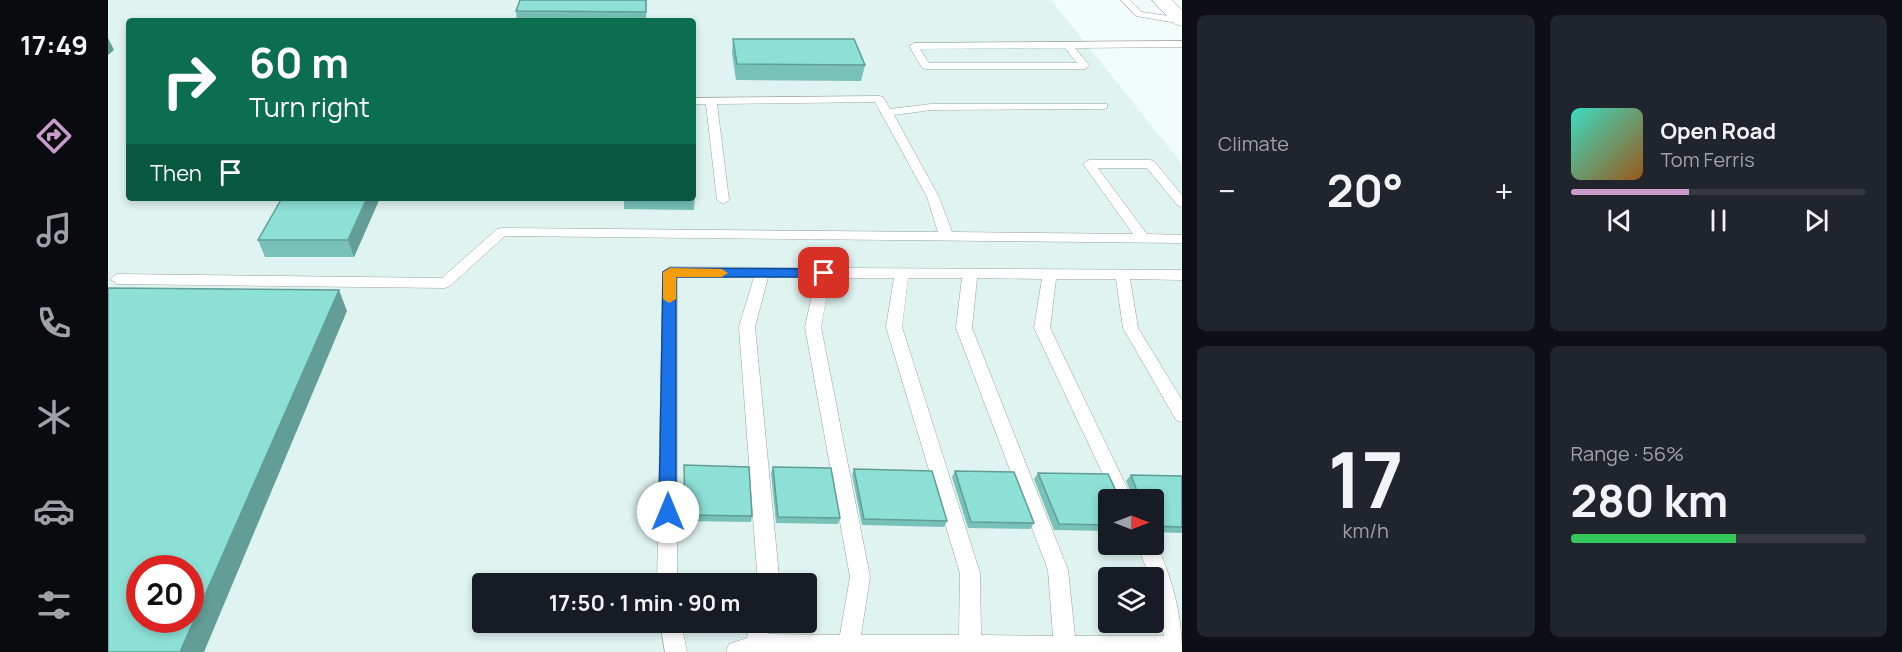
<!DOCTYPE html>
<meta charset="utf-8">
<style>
:root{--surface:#171b24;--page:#20242c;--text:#f1f3f6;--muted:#9ea1a6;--line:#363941;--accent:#c89dcc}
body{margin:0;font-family:Manrope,sans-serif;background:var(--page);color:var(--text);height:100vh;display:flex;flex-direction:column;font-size:22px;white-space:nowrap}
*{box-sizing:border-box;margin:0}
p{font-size:20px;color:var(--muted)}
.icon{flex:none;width:33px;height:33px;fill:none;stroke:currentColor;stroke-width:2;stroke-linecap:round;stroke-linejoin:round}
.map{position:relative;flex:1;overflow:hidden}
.drawer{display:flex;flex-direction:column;gap:15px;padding:15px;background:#0d0f14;width:720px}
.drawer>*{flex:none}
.top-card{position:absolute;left:18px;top:18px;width:570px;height:183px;border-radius:6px;box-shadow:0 3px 9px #0003;background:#0b6e4f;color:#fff;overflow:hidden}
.needle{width:39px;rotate:90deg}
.controls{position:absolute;left:990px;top:489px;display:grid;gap:12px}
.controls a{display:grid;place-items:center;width:66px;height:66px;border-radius:6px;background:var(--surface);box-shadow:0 3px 9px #0003;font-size:30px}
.speed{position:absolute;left:18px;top:555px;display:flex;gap:12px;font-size:30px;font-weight:700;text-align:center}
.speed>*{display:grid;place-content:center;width:78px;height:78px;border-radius:50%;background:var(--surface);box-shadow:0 3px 9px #0003;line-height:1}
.speed .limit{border:9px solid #d22;background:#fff;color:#111}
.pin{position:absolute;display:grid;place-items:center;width:51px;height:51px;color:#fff;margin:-26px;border-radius:12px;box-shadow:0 3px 9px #0006}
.me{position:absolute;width:66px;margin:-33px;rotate:0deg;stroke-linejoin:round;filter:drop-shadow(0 0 4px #0008)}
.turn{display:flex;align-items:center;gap:21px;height:126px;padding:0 24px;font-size:27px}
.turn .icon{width:78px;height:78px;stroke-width:2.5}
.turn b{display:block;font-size:42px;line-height:51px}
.then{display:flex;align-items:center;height:57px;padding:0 24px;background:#0003;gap:12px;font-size:22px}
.big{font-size:45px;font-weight:700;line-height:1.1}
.drawer .tile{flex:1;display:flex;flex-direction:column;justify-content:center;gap:9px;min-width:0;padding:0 21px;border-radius:9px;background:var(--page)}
.drawer .dial{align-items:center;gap:0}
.dial b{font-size:78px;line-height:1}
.song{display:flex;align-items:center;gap:18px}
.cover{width:72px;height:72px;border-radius:9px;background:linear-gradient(135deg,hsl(170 70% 55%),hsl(30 70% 35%))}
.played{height:6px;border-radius:3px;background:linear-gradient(90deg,var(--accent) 40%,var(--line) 40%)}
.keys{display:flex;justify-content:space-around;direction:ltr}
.heat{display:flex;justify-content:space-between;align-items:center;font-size:33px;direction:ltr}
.charge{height:9px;border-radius:4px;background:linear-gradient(90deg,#34c759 56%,var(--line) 0)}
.drawer .tiles{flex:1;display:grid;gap:15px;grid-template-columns:repeat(2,1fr)}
.trip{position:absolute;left:364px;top:573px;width:345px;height:60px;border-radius:6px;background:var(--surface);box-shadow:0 3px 9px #0003;font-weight:700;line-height:60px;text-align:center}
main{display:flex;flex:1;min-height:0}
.dock{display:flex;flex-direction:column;width:108px;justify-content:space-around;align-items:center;background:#090b0e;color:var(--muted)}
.dock .icon{width:42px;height:42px}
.dock .current{color:var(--accent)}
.dock b{font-size:27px;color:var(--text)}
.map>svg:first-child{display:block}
</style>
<main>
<nav class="dock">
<b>17:49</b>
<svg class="icon current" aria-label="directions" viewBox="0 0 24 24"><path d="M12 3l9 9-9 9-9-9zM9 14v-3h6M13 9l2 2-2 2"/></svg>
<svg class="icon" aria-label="music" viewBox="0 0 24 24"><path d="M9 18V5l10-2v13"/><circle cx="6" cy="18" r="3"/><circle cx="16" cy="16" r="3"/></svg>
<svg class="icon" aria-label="phone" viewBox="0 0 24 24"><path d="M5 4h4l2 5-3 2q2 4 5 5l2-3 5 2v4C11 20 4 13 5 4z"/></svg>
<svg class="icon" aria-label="climate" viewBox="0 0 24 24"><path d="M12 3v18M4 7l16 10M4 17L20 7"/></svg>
<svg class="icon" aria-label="car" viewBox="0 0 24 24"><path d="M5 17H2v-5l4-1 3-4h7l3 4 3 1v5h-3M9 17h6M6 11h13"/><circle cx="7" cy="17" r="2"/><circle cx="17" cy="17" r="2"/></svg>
<svg class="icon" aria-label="filters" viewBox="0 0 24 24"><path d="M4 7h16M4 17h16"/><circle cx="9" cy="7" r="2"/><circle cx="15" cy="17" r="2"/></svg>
</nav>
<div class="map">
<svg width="1074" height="652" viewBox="0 0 1074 652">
<rect width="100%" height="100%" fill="#f2fcfb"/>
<path fill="#dff3f0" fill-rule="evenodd" d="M0,0H943L1074,164V652H0ZM21,21H585V198H21ZM1000,500H1046V544H1000ZM32,568H82V620H32ZM1000,578H1046V622H1000ZM375,584H699V622H375Z"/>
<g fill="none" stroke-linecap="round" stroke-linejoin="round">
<defs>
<path id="service" d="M1013,0H1022L1034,12L1074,18V24L1028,16Z
M1074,41V47L967,48L982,66L977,69H818L814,68L801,46L806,43ZM957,48L969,63H821L812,49Z
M771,96L775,97L782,109L823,104H999V108L995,109L823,110L786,115L831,197L844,232L1025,234L975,164L981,160H1042L1046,161L1074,195V207L1070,206L1039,168H990L1039,234L1074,235V243L397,236L342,286L337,288L9,284L2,279L9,274L334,278L389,229L394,228L830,232L819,197L767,102L609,104L621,200L615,204L609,200L598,104H585V98Z
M562,267L1074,270V280L1022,279L1030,328L1074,400V422L1068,420L1015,328L1008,279H948L942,328L1025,500H1007L926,328L934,279L869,278L864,328L960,570L967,636H1056L1046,593V578H1042L1029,544H1046V539C1063,575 1074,612 1074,652H618L621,644L639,638L642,622H662L660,634L732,635L742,577L697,327L708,277H660L647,327L671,576L670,584H650L631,327L646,277H569V584H549L555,272ZM722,278H786L778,327L852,573L851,635H753L762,577L713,327ZM800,278H854L848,328L940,570L945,636L873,635L872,573L794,327Z
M552,622H573L579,652H557Z"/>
<path id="minor" d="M1044,0H1064L1074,10V26L1067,24Z"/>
</defs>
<use href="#service" stroke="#9aa3a2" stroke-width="1"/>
<use href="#minor" stroke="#9aa3a2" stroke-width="1"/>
<use href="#service" fill="#fff" fill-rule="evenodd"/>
<use href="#minor" fill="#fff" fill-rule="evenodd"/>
</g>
<path fill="#78c1b8" d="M539,0L538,21H409L408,11Z
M625,39L757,65L753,81L628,80L624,53Z
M585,161L587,193L586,210L516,209V198H585Z
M174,198H272L246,257H157L150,240Z
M576,465L644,516L643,522L576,521Z
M665,467L732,518L730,524L668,523L663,473Z
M746,469L839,521L836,527L754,525L744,475Z
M847,471L926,523L922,529L860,528L844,477Z
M930,473L1010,495H1024L1018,481L1023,475L1074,476V533L1046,532V500H1000V531L946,530L926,479Z"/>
<path fill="#629d96" d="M0,38L6,50L0,55Z
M259,198H272L246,257L240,240Z
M231,290L239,311L96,652H72Z"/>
<path fill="#8ce0d6" stroke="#629d96" stroke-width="1.5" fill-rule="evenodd" d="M412,0H538V12L408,11Z
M625,39H746L757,65L629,64Z
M585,161L587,193H585Z
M174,198H259L240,240H150Z
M0,288L231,290L72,652H0ZM32,568H82V620H32Z
M576,465L641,467L644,516L577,515Z
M665,467L723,468L732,518L670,517Z
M746,469L824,471L839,521L756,519Z
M847,471L906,472L926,523L863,522Z
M930,473L1000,474L1010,495L1031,496L1023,475L1074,476V527L1046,526V500H1000V525L951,524Z"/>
<path fill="#1a73e8" stroke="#114b97" stroke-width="1.5" d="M562,268L716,269L722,273L716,277H568V512L566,517L560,519L554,517L551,512L555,272Z"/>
<path fill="#f59e0b" d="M562,268L614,269L620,273L614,277H568V299L561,303L555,299V272Z"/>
</svg>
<div class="controls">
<a><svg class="needle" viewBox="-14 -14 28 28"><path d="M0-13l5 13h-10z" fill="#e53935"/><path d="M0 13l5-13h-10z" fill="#9ea1a6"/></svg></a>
<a><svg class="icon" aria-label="layers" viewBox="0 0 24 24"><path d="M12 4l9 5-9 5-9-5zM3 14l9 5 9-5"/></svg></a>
</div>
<div class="speed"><div class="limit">20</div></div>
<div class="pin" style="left:716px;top:273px;background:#d93025"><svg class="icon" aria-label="arrive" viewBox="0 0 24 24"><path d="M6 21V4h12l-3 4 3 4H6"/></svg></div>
<svg class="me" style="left:560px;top:512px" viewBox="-20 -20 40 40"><circle r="19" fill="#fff"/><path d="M0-13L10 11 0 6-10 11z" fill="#1a73e8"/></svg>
<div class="trip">17:50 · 1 min · 90 m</div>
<div class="top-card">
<div class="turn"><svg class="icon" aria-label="right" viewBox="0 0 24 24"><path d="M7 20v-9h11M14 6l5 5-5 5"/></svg><div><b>60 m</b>Turn right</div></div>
<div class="then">Then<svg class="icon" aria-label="arrive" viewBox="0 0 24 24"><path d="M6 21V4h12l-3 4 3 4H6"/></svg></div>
</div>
</div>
<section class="drawer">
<div class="tiles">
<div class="tile"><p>Climate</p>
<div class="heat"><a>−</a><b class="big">20°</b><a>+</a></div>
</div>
<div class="tile">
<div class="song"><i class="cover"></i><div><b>Open Road</b><p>Tom Ferris</p></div></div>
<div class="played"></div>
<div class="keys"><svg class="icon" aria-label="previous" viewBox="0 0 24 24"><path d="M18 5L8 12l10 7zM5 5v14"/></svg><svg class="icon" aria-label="pause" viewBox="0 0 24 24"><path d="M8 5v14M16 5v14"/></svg><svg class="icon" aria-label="next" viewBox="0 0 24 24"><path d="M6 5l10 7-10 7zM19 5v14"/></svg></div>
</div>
<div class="tile dial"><b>17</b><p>km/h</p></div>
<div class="tile"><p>Range · 56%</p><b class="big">280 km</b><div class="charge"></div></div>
</div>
</section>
</main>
